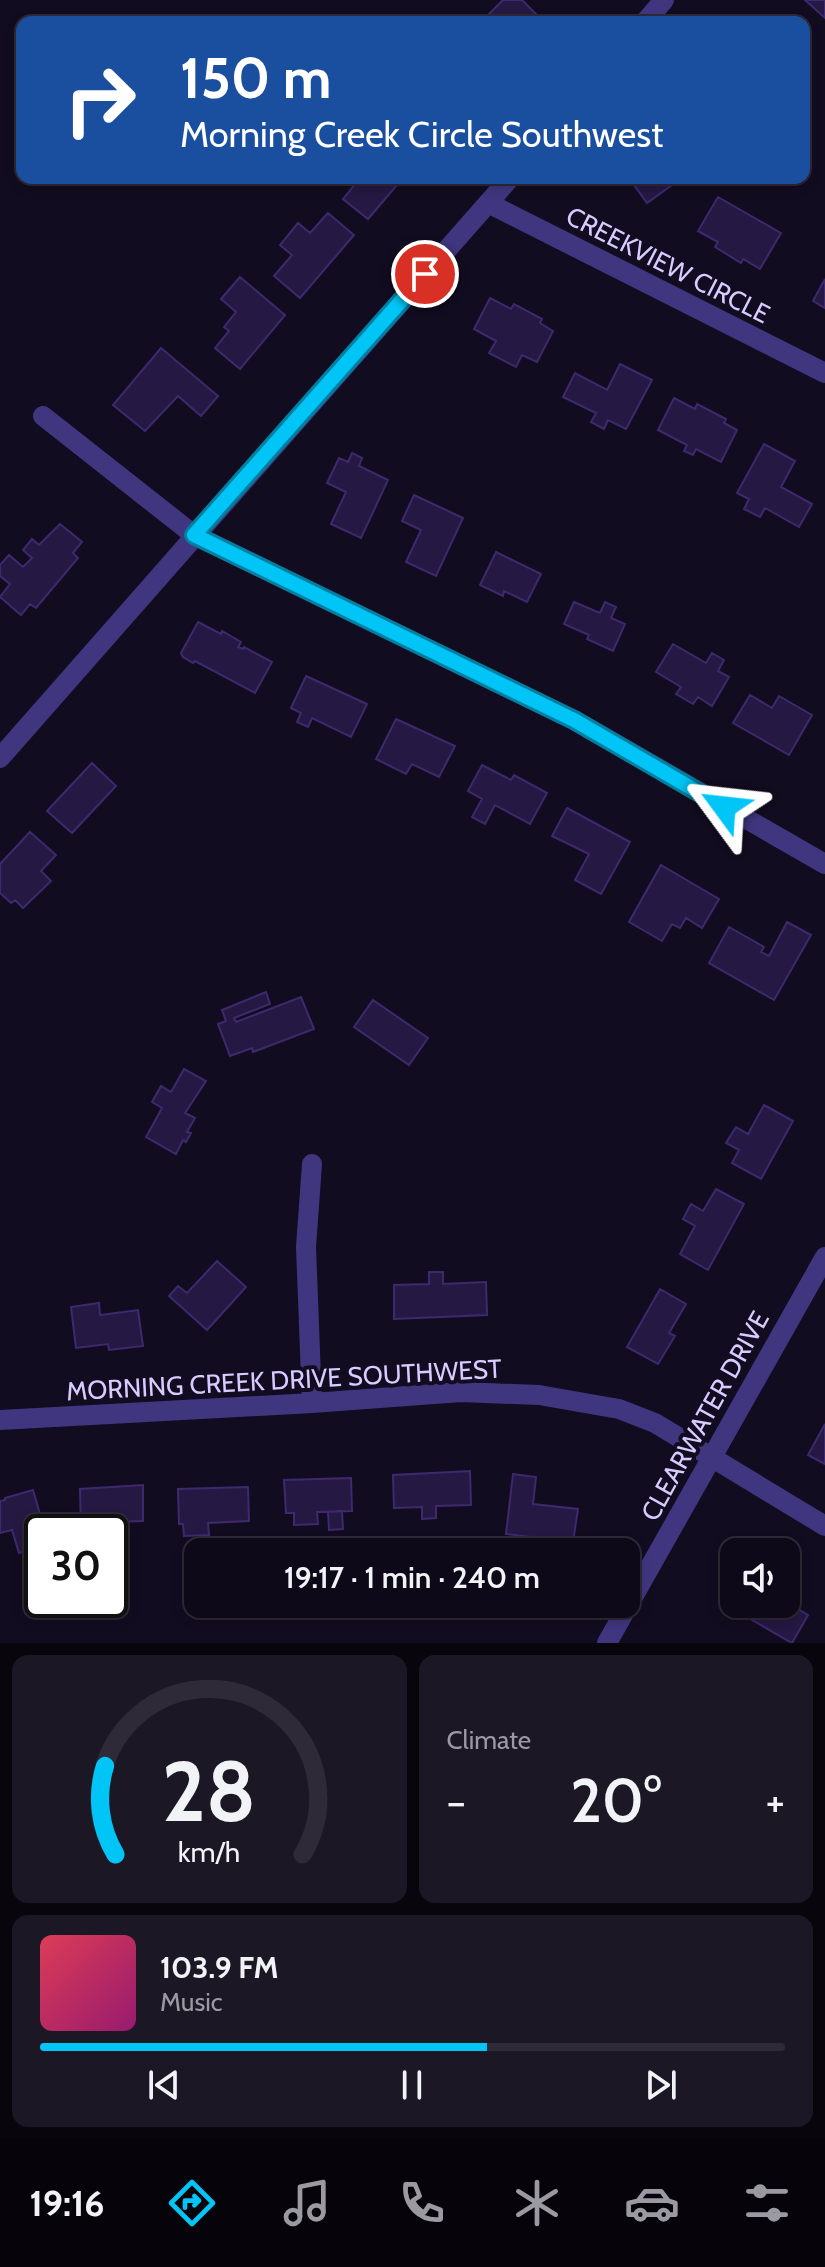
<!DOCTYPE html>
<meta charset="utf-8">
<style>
:root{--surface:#0e0918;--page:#1c1725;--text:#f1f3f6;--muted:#9b9aa2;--line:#2e2a37;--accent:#00c5f6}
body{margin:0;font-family:Cabin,sans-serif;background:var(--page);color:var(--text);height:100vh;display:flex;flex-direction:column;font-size:30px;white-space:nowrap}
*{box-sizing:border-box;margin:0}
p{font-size:26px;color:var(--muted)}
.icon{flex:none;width:44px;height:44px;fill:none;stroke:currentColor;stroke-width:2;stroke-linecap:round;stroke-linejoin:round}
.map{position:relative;height:1643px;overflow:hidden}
.details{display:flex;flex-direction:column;gap:12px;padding:12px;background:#08050d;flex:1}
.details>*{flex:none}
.banner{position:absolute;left:16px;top:16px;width:794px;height:168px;border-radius:16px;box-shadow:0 4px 12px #0003,0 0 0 2px var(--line);background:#1a4fa0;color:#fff;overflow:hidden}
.fabs{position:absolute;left:720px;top:1538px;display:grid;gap:16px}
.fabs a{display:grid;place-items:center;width:80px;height:80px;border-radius:16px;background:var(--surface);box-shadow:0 4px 12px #0003,0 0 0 2px var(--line);font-size:40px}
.speed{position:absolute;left:24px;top:1514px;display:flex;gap:16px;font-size:40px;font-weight:700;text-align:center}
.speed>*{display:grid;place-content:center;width:104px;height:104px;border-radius:50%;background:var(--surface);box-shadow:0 4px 12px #0003,0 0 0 2px var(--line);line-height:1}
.speed .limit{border:4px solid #111;border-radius:12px;background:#fff;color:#111}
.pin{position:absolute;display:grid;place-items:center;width:68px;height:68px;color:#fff;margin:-34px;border:4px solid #fff;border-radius:50%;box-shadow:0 2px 8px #0007}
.me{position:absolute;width:88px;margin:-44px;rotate:300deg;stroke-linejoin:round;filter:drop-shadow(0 0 6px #0008)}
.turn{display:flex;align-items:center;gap:28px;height:168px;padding:0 32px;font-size:36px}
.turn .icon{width:104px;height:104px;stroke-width:2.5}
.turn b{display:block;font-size:56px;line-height:68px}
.big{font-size:60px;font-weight:600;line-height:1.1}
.details .card{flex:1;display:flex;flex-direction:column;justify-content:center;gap:12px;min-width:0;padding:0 28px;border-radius:16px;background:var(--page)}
.details .dial{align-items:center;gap:0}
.dial svg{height:208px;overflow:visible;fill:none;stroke:var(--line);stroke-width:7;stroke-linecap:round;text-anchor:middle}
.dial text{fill:var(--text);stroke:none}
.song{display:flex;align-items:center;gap:24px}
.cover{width:96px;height:96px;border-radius:12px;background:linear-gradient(135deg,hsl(350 70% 55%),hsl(320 70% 35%))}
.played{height:8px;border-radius:4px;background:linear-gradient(90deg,var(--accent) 60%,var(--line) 60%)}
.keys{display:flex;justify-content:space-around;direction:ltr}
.heat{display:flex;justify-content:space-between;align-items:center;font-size:44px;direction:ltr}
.details .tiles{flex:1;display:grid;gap:12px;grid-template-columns:1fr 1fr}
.card:last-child{grid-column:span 2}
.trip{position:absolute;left:184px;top:1538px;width:456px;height:80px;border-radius:16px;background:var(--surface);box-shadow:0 4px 12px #0003,0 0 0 2px var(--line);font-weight:600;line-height:80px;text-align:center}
.menu{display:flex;height:128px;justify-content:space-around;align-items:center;background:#06040a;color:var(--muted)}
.menu .icon{width:56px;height:56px}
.menu .selected{color:var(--accent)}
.menu b{font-size:36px;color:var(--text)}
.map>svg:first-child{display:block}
</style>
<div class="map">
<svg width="825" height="1643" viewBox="0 0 825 1643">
<rect width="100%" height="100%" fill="#120c20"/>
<path fill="#251842" stroke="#3e296e" stroke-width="2" d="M503,0H522L543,21L497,22L489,14Z
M805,0H825V18Z
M360,178H403L368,219L343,199Z
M629,178H678L679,180L647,203Z
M718,197L781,233L760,269L743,259L741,263L715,247L718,242L698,231Z
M328,213L354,235L300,298L274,276L292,255L280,245L298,223L310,233Z
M240,277L285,315L240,369L215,348L229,331L224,327L236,312L221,299Z
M825,279V308L813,301Z
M490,298L511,309L514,304L542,319L540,323L553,331L537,362L522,355L516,367L489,353L496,341L474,329Z
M161,348L218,396L201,416L178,396L145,431L113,405Z
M620,364L652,380L626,429L608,420L604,429L591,422L596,413L563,397L575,373L607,390Z
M674,398L695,409L697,404L726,419L724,423L737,430L721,462L696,449L693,455L684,451L687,445L658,430Z
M764,444L795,461L781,487L812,504L799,527L765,508L760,517L744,509L749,499L737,493Z
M352,453L362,458L359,466L388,480L361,538L331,524L346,492L327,483L339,458L348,462Z
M414,495L463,518L436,576L406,562L421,530L402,521Z
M60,524L82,542L73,553L78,558L36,608L30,604L21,615L0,597L10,584L0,576V565L9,555L23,567L32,558L23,550L32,539L39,545Z
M496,552L541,574L527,602L504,591L503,596L480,585Z
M574,602L600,613L605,602L616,607L611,618L625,624L613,651L587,639L589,635L564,624Z
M198,622L221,634L222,631L241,642L238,647L243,649L244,647L272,662L255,693L195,661L193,663L183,657L181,653Z
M673,644L706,663L712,653L724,660L718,671L729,677L712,706L698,697L693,704L676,694L681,687L656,672Z
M306,676L367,704L351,737L312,718L308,727L297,722L301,713L291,708Z
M750,695L772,708L779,696L812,715L789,755L733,723Z
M396,719L455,746L439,777L412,764L406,774L376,759Z
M92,763L116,786L72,833L47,811Z
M482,765L511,780L514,775L547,793L530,824L495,805L485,824L472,817L482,799L468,791Z
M567,808L630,842L601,894L575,880L589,854L552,836Z
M30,832L56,855L41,871L51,881L23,908L15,900L11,903L0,893V864Z
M661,865L719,899L702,928L686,918L680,928L672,924L662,941L629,922Z
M787,922L811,935L774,1000L709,963L729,927L764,947L761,952L769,956Z
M266,992L270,1004L234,1018L236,1022L301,997L314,1029L253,1052L252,1048L230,1056L218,1024L226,1021L222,1010Z
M373,1000L428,1038L409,1065L354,1027Z
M184,1069L206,1081L185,1113L195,1118L187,1132L191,1133L186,1142L183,1140L176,1154L146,1137L162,1108L152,1102L161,1086L171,1092Z
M764,1105L793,1121L761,1179L732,1163L739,1150L726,1143L736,1127L748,1134Z
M716,1189L744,1204L708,1270L680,1254L695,1226L683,1219L691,1204L703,1211Z
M217,1261L246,1287L207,1330L169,1296L178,1286L187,1293Z
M429,1272H443V1284L486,1282L487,1315L394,1319V1285L429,1284Z
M660,1289L686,1304L669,1333L675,1336L658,1364L627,1347Z
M99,1303L100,1315L138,1310L143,1346L109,1350L108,1344L76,1348L71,1307Z
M825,1424V1464L808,1455Z
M470,1471L471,1505L436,1506V1518L422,1519V1507L394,1508L393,1475Z
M513,1474L536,1477L533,1504L578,1509L573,1542L506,1534Z
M351,1478L352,1511L317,1512L318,1524L294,1525V1513H286L284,1480Z
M143,1485V1521L113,1522V1533L81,1531L80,1489Z
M248,1487L249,1521L208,1523L209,1535L184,1536L183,1524H179L178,1489Z
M33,1490L42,1521L40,1522L43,1532L42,1546L19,1553L12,1530L0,1533V1501L5,1500V1498Z
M342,1511L343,1529L329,1530L328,1512Z
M734,1575V1604L786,1602L808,1615L792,1643L719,1601Z"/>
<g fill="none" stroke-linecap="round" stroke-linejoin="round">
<path stroke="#403680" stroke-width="20" d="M645,22L664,0
M488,203L825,373
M43,416L194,535L574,720L825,864
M0,758L510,178
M312,1164L306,1247L312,1403
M0,1420L312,1403L461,1392L539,1395L619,1409L655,1423L825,1526
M607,1643L825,1257"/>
</g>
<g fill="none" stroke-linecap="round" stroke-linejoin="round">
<defs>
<path id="route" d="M425,274L194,535L574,720L724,807"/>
</defs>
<use href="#route" stroke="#0080a0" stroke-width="20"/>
<use href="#route" stroke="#00c5f6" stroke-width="14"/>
</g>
<g text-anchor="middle" stroke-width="8" stroke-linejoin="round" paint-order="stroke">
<g font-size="26" fill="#d7cbff" stroke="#120c20">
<text transform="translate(668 265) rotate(27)" y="9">CREEKVIEW CIRCLE</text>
<text transform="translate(284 1380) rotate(-3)" y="9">MORNING CREEK DRIVE SOUTHWEST</text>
<text transform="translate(705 1416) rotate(-61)" y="9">CLEARWATER DRIVE</text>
</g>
</g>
</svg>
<div class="fabs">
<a><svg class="icon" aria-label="sound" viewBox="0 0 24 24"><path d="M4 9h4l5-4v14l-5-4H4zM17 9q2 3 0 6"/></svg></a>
</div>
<div class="speed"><div class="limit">30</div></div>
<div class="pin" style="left:425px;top:274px;background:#d93025"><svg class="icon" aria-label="arrive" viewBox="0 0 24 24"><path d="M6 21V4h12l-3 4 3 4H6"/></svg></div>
<svg class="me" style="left:724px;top:807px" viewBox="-20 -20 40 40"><path d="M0-17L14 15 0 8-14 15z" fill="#00c5f6" stroke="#fff" stroke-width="4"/></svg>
<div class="trip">19:17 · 1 min · 240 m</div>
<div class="banner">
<div class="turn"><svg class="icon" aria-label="right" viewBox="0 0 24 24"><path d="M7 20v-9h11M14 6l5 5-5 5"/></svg><div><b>150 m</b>Morning Creek Circle Southwest</div></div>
</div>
</div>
<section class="details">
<div class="tiles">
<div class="card dial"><svg viewBox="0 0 100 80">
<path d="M14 69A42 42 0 1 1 86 69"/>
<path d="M14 69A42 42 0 0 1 10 35" stroke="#00c5f6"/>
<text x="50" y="56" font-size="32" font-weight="700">28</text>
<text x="50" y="72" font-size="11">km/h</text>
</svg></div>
<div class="card"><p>Climate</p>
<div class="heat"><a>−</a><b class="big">20°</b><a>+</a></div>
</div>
<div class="card">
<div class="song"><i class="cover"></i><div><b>103.9 FM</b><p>Music</p></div></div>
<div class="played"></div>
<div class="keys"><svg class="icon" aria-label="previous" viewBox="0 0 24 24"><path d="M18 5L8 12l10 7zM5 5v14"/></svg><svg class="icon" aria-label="pause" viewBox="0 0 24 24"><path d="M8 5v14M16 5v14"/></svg><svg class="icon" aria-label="next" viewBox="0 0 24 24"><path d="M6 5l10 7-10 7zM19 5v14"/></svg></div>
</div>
</div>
</section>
<nav class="menu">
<b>19:16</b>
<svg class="icon selected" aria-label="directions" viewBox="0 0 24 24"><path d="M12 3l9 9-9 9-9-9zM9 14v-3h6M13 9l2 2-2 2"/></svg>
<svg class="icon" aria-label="music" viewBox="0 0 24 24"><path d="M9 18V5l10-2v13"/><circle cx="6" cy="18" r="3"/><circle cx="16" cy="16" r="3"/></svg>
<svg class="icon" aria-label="phone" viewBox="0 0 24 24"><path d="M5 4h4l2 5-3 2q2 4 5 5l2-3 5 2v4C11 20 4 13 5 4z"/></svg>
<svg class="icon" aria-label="climate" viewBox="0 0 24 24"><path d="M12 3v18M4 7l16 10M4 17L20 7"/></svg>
<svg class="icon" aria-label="car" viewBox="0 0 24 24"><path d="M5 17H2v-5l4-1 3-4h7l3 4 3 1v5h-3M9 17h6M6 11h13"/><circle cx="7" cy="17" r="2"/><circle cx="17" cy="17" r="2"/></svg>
<svg class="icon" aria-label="filters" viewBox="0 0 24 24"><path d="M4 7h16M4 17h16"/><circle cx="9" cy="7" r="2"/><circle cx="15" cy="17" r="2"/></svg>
</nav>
